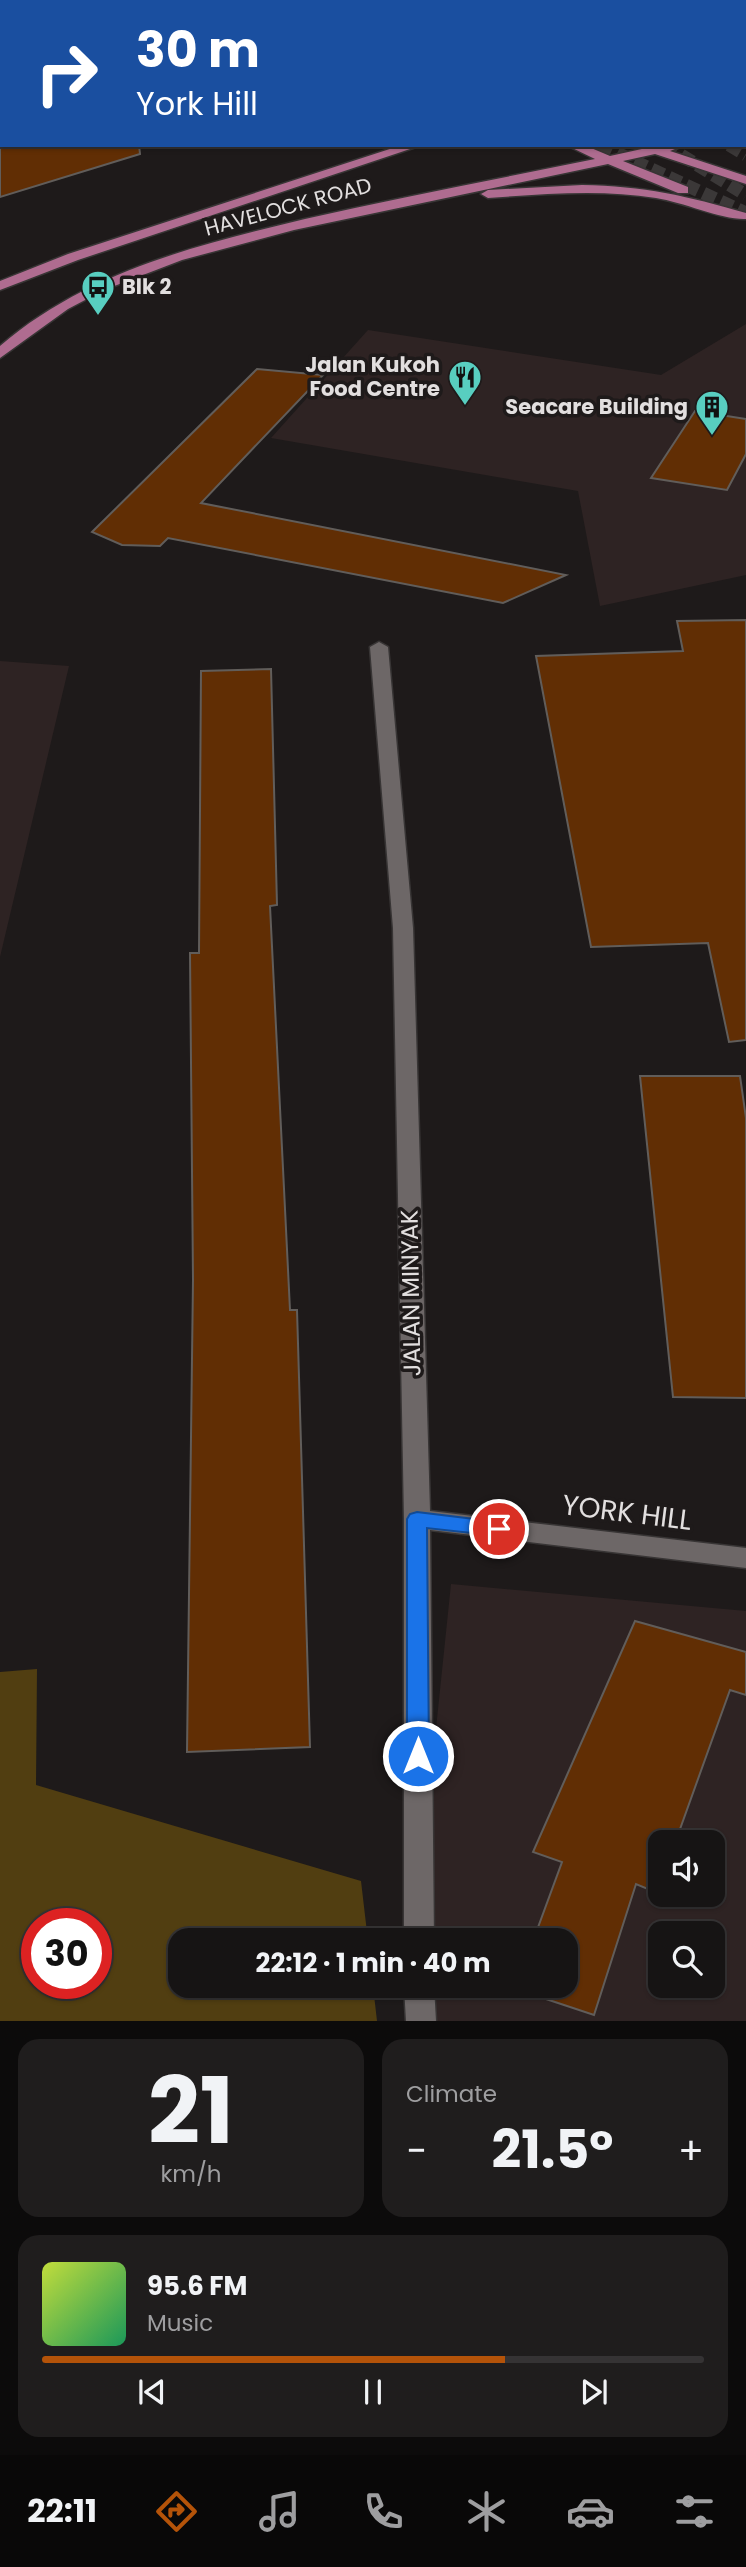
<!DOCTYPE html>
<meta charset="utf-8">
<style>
:root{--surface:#161414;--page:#1f1d1d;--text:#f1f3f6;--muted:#9e9ea0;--line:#353334;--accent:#b45309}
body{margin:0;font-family:Poppins,sans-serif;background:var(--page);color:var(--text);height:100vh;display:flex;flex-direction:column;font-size:26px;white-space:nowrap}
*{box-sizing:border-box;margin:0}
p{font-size:23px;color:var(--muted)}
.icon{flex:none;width:38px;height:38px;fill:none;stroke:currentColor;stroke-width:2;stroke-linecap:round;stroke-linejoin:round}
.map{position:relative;height:2021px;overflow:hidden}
.drawer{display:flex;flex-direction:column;gap:18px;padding:18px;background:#0c0b0b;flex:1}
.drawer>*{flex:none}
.banner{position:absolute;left:0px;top:0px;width:747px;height:147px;box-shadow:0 2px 5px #0004,0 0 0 2px var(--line);background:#1a4fa0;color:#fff;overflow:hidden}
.fabs{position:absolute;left:648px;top:1830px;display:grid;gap:14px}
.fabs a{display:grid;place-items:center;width:77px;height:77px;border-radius:14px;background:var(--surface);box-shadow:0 2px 5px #0004,0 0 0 2px var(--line);font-size:35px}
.speed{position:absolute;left:21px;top:1908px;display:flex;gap:14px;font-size:35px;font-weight:700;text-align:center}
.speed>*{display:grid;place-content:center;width:91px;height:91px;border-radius:50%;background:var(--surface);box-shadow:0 2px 5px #0004,0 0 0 2px var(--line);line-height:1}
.speed .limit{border:10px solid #d22;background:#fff;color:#111}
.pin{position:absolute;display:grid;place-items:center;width:60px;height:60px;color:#fff;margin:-30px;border:4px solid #fff;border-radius:50%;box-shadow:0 2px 7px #0007}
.me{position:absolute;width:77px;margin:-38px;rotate:0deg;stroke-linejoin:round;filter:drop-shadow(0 0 5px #0008)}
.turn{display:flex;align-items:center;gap:24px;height:147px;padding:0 21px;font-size:32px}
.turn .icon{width:91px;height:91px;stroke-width:2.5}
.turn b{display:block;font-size:49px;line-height:60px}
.big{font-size:52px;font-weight:700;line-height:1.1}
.drawer .tile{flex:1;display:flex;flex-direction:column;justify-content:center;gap:10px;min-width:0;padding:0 24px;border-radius:21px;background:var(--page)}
.drawer .dial{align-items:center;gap:0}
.dial b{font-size:91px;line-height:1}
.song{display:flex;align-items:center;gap:21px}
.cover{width:84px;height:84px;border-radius:10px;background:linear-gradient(135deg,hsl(70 70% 55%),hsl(150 70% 35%))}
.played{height:7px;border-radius:4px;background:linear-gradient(90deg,var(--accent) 70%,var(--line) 70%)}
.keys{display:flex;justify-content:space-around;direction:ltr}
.heat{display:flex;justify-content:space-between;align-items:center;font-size:38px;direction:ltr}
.drawer .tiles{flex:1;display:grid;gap:18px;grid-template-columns:1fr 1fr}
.tile:last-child{grid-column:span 2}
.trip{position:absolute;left:168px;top:1928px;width:410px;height:70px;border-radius:21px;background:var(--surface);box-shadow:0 2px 5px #0004,0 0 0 2px var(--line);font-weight:700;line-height:70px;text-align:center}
.dock{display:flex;height:112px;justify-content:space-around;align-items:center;background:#090808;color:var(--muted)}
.dock .icon{width:49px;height:49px}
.dock .on{color:var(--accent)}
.dock b{font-size:32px;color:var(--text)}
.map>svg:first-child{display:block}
</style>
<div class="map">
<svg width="746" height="2021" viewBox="0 0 746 2021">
<rect width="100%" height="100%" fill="#1e1a1a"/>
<path fill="#2e2323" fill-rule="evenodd" d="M746,324V575L600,606L578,491L271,438L368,330L661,375Z
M0,661L69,666L0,957Z
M451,1584L746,1611V2021H405L409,1986H565V1941H414ZM660,1843H712V1895H660ZM660,1934H712V1986H660Z"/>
<path fill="#513e11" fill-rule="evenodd" d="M37,1669L36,1785L361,1881L368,1941H180V1986H373L377,2021H0V1672ZM37,1923H96V1983H37Z"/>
<path fill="#612e04" stroke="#615d5a" stroke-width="2" d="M0,145H139L140,154L0,197Z
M257,369L323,375L201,503L566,575L503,603L168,538L160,546L122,545L92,532Z
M695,411L746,419V454L727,490L651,478Z
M746,620V1040L729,1042L708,943L591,947L536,656L683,651L677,621Z
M271,669L277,905L270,906L290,1310H297L310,1747L187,1752L193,1280L190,953H199L201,671Z
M640,1076H740L746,1118V1398L673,1397Z
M635,1621L746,1652V1695L730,1690L675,1843L660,1838V1894L636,1884L594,2015L516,1989L517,1986H565V1941H533L562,1862L533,1852Z"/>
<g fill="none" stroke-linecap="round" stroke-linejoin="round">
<path stroke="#3b3838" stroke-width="13" stroke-dasharray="13 6" stroke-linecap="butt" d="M172,0L177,2
M237,0L240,2
M357,0L360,2
M394,0L398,2
M451,0L455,2
M485,0L489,2
M600,145L746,213
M665,145L746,195
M729,145L746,155"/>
<defs>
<path id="minor" d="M571,0H584L586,2H572Z
M379,642L388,647L413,928L430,1511L746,1548V1568L430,1530L434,1941H404V1519L393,928L370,647Z
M404,1986H434L436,2021H406Z"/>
<path id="primary" d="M216,0H230L232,2H217Z
M274,0H289L291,2H275Z
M402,145H422L78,260L0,290V281L68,254Z
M566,145H584L610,156L660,145H685L670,151L746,176V184L655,154L623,161L688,187V193H678L608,164L294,230L182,260L104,290L68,309L0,358V346C86,272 197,245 305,219C401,197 498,179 595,159Z
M582,185C644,186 687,196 746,213V219C722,220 683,202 656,198C601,189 544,194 488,198L481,194L488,190Z"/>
</defs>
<use href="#minor" stroke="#383535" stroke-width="3"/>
<use href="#primary" stroke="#383535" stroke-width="3"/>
<use href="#minor" fill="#6d6767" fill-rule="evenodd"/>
<use href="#primary" fill="#af6c90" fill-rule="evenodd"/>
</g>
<path fill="#1a73e8" stroke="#114b97" stroke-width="2" d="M417,1512L499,1522L506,1524L509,1529L506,1534L499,1536L427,1528L429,1756L426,1763L418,1765L411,1763L407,1756V1519L410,1514Z"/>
<defs>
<symbol id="bus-pin" viewBox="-11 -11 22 30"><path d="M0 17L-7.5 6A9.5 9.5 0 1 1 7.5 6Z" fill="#58cec0" stroke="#1e1a1a"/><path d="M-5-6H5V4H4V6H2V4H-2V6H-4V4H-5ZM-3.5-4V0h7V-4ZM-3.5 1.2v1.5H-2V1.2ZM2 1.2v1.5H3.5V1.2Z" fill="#111"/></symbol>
<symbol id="restaurant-pin" viewBox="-11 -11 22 30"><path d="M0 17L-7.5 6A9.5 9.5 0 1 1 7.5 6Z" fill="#58cec0" stroke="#1e1a1a"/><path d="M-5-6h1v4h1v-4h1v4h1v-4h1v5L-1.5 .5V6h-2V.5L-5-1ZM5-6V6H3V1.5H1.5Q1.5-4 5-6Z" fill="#111"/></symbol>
<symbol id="building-pin" viewBox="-11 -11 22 30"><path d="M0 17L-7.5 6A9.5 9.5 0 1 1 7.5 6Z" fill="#58cec0" stroke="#1e1a1a"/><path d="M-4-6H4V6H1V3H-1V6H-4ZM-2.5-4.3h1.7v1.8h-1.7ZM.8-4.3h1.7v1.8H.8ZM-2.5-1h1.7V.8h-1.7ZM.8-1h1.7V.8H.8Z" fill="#111"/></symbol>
</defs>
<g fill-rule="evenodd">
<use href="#bus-pin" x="79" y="268" width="38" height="52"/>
<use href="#restaurant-pin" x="446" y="358" width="38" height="52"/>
<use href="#building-pin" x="693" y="388" width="38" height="52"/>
</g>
<g text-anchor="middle" stroke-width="7" stroke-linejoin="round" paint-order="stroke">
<g font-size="21" fill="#e2dfdf" stroke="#1e1a1a">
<text transform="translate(288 207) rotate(-15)" y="7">HAVELOCK ROAD</text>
</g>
<g font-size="21" font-weight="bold" fill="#e2dfdf" stroke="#1e1a1a" text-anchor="end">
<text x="122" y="294" text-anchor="start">Blk 2</text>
<text x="440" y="372">Jalan Kukoh<tspan x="440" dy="24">Food Centre</tspan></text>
<text x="688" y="414">Seacare Building</text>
</g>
<g font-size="24" fill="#e2dfdf" stroke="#1e1a1a">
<text transform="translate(411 1293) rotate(-91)" y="8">JALAN MINYAK</text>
</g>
<g font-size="28" fill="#e2dfdf" stroke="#1e1a1a">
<text transform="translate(627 1512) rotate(7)" y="10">YORK HILL</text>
</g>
</g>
</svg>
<div class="fabs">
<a><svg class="icon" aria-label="sound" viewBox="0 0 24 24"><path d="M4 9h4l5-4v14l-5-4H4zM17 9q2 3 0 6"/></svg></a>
<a><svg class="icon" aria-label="search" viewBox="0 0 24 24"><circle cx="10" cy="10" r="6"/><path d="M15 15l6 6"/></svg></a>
</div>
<div class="speed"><div class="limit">30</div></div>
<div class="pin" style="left:499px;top:1529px;background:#d93025"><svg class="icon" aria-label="arrive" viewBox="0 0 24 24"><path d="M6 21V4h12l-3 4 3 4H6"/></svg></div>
<svg class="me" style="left:418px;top:1756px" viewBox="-20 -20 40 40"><circle r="17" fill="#1a73e8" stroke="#fff" stroke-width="3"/><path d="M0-11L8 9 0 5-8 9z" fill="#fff"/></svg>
<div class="trip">22:12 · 1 min · 40 m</div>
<div class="banner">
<div class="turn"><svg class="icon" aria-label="right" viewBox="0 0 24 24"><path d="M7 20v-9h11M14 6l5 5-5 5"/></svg><div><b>30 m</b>York Hill</div></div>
</div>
</div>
<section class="drawer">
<div class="tiles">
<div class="tile dial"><b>21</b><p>km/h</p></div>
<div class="tile"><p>Climate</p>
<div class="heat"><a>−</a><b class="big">21.5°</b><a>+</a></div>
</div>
<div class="tile">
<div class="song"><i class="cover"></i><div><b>95.6 FM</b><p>Music</p></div></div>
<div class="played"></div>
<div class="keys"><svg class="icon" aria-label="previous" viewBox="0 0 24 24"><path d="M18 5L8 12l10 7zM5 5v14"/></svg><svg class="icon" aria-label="pause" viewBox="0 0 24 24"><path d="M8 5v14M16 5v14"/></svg><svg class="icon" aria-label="next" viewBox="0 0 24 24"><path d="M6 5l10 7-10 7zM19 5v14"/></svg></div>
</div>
</div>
</section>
<nav class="dock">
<b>22:11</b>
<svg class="icon on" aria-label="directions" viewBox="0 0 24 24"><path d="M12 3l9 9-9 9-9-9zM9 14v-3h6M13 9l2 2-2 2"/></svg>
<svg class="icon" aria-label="music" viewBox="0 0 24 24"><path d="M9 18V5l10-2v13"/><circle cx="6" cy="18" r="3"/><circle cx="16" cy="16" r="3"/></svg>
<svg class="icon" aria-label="phone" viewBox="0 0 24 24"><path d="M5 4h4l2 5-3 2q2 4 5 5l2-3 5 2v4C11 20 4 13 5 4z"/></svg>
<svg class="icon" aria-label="climate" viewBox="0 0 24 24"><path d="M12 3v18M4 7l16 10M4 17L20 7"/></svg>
<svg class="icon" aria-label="car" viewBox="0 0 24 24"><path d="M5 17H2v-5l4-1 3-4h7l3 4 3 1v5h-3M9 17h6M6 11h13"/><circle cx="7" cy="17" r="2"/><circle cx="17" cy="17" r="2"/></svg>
<svg class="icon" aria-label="filters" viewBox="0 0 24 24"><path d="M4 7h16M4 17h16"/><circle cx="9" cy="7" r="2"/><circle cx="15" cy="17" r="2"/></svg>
</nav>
